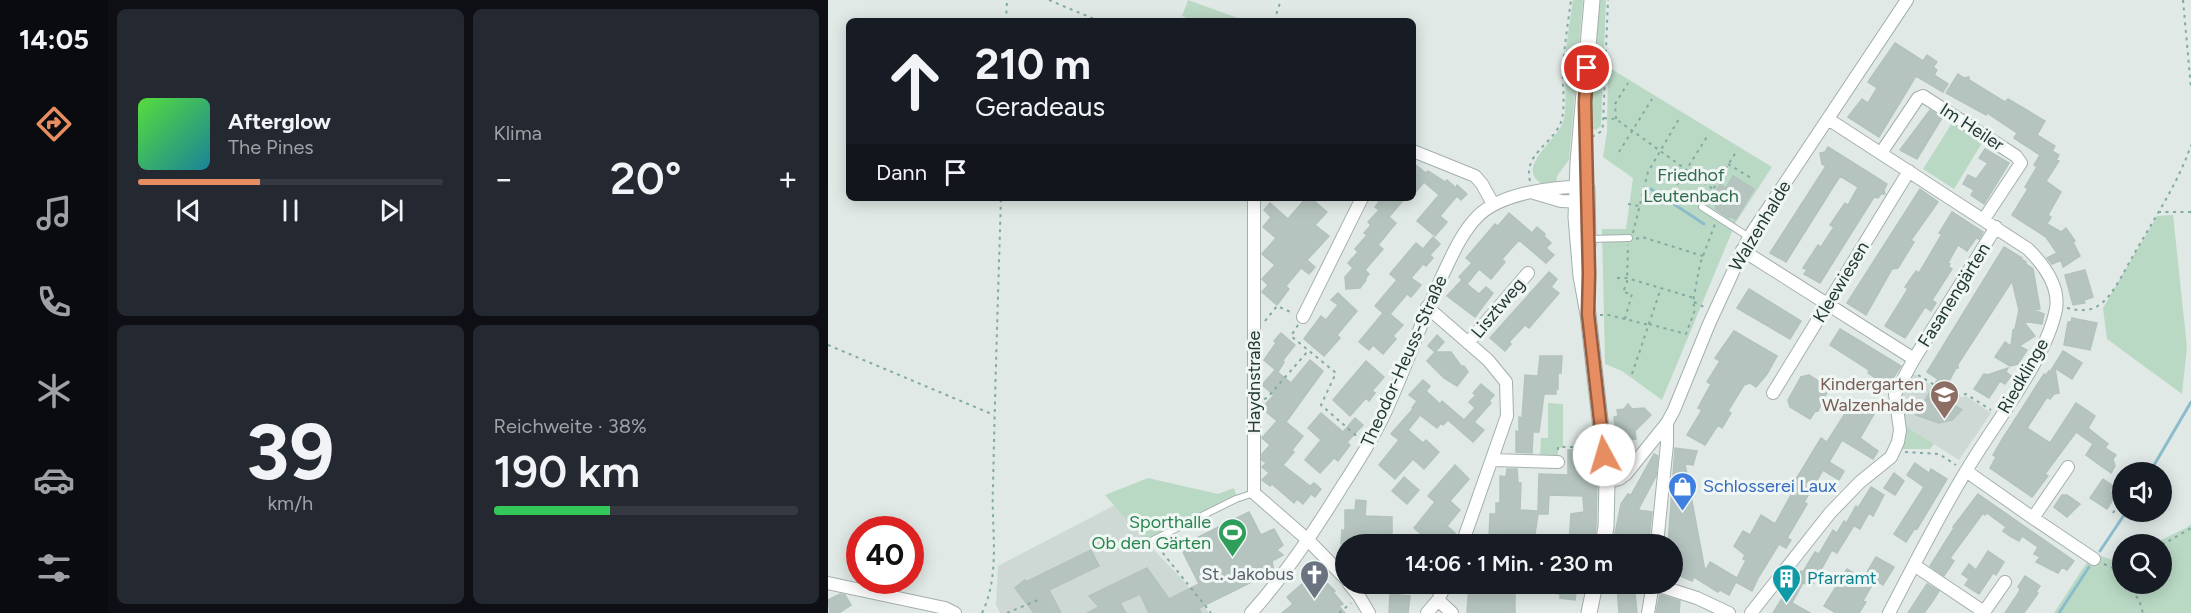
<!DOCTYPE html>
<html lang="de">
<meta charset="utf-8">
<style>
:root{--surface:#171b24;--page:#242831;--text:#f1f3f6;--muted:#9ea1a6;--line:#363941;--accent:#e68d62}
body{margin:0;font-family:Figtree,sans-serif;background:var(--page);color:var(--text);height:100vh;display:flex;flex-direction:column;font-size:22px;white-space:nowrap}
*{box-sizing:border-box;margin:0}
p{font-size:20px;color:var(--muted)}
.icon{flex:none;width:33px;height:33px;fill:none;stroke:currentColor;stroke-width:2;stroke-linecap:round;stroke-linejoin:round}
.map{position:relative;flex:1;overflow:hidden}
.sheet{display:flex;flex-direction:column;gap:9px;padding:9px;background:#0d0f14;width:720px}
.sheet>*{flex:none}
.guide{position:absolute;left:18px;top:18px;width:570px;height:183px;border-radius:9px;box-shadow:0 3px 15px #0003;background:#171b24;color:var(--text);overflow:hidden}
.buttons{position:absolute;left:1284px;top:462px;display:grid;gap:12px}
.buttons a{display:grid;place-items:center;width:60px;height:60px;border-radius:50%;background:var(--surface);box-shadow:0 3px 15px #0003;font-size:30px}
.speed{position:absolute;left:18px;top:516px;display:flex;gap:12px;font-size:30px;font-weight:700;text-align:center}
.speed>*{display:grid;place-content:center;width:78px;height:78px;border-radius:50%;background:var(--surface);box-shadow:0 3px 15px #0003;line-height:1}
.speed .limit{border:9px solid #d22;background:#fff;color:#111}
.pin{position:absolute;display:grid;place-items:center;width:51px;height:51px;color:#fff;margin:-26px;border:3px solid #fff;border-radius:50%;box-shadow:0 2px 6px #0007}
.me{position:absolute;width:66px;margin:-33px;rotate:354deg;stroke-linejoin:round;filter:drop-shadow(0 0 4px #0008)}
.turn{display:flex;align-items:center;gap:21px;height:126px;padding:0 30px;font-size:27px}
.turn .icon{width:78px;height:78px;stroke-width:2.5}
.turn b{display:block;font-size:42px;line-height:51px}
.then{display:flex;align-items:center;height:57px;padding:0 30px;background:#0003;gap:12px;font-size:22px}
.big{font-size:45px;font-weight:600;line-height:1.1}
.sheet .card{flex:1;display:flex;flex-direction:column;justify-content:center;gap:9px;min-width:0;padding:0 21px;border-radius:9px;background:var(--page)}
.sheet .dial{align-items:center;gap:0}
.dial b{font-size:78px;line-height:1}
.song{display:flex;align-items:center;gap:18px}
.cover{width:72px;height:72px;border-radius:9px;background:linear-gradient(135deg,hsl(110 70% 55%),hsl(190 70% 35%))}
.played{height:6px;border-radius:3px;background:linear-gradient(90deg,var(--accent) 40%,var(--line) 40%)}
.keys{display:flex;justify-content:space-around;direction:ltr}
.heat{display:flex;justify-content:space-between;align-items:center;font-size:33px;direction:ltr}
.charge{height:9px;border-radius:4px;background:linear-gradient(90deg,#34c759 38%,var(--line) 0)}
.sheet .tiles{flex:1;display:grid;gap:9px;grid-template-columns:repeat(2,1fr)}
.trip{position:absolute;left:507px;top:534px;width:348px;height:60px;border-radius:30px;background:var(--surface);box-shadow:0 3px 15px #0003;font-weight:600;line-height:60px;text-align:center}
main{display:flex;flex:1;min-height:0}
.dock{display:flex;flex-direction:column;width:108px;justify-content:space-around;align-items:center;background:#090b0e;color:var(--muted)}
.dock .icon{width:42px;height:42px}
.dock .selected{color:var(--accent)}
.dock b{font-size:27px;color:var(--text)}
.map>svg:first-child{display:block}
</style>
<main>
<nav class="dock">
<b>14:05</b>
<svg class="icon selected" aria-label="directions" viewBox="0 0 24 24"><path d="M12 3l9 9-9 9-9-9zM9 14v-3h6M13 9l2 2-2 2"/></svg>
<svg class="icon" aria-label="music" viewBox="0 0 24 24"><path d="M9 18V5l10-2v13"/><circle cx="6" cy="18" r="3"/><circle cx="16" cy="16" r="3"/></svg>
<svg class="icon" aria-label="phone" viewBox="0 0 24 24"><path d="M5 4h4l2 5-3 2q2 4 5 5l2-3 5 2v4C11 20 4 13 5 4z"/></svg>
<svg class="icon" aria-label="climate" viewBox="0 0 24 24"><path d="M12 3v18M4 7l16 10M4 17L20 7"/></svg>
<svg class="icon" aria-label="car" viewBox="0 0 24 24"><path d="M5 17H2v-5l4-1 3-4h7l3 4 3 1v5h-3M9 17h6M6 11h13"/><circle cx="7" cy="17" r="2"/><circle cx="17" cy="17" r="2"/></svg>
<svg class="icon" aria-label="filters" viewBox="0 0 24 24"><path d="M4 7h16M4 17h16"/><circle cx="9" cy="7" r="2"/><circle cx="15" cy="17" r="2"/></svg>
</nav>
<section class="sheet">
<div class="tiles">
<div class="card">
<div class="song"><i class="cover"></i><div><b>Afterglow</b><p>The Pines</p></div></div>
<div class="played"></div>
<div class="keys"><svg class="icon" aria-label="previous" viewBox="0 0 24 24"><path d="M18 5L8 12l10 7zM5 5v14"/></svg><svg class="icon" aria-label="pause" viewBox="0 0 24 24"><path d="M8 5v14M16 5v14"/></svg><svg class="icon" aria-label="next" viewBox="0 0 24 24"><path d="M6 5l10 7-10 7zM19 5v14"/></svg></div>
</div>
<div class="card"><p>Klima</p>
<div class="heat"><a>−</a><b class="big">20°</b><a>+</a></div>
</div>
<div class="card dial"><b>39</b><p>km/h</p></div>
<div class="card"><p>Reichweite · 38%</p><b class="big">190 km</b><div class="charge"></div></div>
</div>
</section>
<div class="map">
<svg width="1363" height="613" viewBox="0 0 1363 613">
<rect width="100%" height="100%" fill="#e0e9e6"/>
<path fill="#ced9d5" d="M1084,373L1125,399L1138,396L1163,413L1131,460L1077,426L1071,395Z
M287,505L319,543L356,581L381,613H172L168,605L170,566Z"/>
<path fill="#bad9c5" d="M360,0L418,21H366L354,16Z
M745,0H755L741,160L729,176L728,182L713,183C687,168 730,139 735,122C740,107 736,82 737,65C738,43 742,22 745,0Z
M770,0H778L773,126L768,130L762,128Z
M780,67L944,167L908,222L834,400L794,371L777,364L774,229H798L805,178L775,157L779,132Z
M1124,123L1154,143L1126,189L1095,169Z
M1345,215L1359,347L1354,394L1279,339L1275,308L1329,216Z
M720,403L735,404V447L730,448V457H712L713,438H720Z
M1077,426L1106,444L1102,449H1073Z
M320,478L390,494L406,488L410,501L319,543L277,495Z
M1363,524V613H1226L1265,553L1289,562L1294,559V584H1334V544H1325L1358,528Z"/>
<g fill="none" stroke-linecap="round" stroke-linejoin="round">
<path stroke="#8cbcca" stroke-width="3" d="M823,189L876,224
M1322,472L1363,402
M1272,551L1298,512
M1231,613L1261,567"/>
</g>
<path fill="#b5c4bf" stroke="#b3c2bd" stroke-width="1.5" d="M1067,43L1095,61L1099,55L1109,62L1105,67L1109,70L1106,75L1120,84L1115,92L1088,76L1051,137L1020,117L1034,99L1040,103L1049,88L1040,82Z
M1130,74L1136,78L1141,77V80L1177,102L1180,99L1217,121L1209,135L1227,146L1224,151L1231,155L1228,160L1231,161L1218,181L1233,192L1220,215L1223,217L1219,224L1233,232L1238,228L1247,241L1245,242L1252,256L1235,267L1233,260L1224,264L1219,258L1229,253L1218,237L1184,215L1200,189L1197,187L1209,167L1206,165L1212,155L1186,138L1189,133L1159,113L1158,115L1118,93Z
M1102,110L1114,118L1089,159L1072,150Z
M1000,147L1059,184L1056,190L1057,194H1053L1050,198L1046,197L992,283L976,274L979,270L975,268L990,245L993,247L1006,227L1002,225L1017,203L1020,205L1030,187L1012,176L958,262L942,253L998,166L994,164L992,153L997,152Z
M1157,149L1181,163L1156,204L1143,195L1146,190L1135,184L1140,175L1148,179L1160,163L1151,158Z
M585,163L598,173L600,171L617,182L619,180L628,188L629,185L639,194L633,200L629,196L612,216L619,222L607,236L589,221L611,195L596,182L585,195Z
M905,176L926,189L908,219L902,216L901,218L888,209L887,199L884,198L892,184L898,188Z
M1092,189L1110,202L1083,240L1086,242L1070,268L1064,269L1038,315L1019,303Z
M478,198H483L499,212L487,225L501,236L479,260L487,267L481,274L473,268L458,286L461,289L449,305L434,292L440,285L434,279L447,265L434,254L448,238L435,227L443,217L436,210L442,203L460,219Z
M547,198H577L561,217L568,223L550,245L555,249L537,270L541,274L537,279L538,280L532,288L518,289L517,277L525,268L520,263L530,252L527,249L539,235L536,233L543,225L540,222L551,210L547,207L551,202Z
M1124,212L1155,232L1151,239L1148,238L1139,251L1130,245L1120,263L1122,264L1120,266L1124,269L1104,300L1108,303L1103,311L1097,307L1077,338L1057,326L1080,289L1077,287L1088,271L1091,273L1114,234L1111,233Z
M681,213L704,233L709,227L717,234L716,236L723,243L718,248L726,255L718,263L691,240L674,259L677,262L663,279L651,269L639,284L631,277L644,263L638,258L667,224L670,226Z
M605,237L612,244L602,255L605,258L598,266L595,264L583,278L593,285L583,297L579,294L562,314L575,325L565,336L568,339L555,354L545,345L541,350L531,342L555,313L547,306L569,280L562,274L588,243L595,249Z
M1176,247L1194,258L1193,259L1198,262V264L1205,269L1212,309L1206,310L1216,314L1214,324L1195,321L1207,336L1191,346L1199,350L1190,364L1182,366L1167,357L1177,342L1183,346L1185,330L1187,329L1191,310L1184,281L1130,364V368H1128L1120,383L1107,388L1117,399L1134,410L1124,420L1111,423L1088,415L1110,379L1099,372Z
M1257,270L1265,297L1256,300L1257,303L1245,305L1237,275Z
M721,272L729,279L723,287L731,293L701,328L697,325L681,342L683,344L677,351L662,338Z
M634,280L651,294L658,287L665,293L647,317L619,296Z
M921,289L973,321L962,339L909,308Z
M510,293L529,311L509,335L512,338L496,356L476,339L493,316L498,320L510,305L503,300Z
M1244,318L1269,323L1262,350L1236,345L1240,322H1243Z
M1012,329L1073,366L1057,390L1046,383L1049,379L1040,373L1041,370L1002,345Z
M906,331L949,356L939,374L928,387L922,383L916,385L900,411L903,413L894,428L890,425L877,445L859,435L874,410L870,408L883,384L879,382L892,361L887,358Z
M453,333L467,345L455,360L456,362L450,372L436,360L448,343L446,341Z
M609,335L616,342L607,352H623L633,366H636L640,372L629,386L616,378L599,361L607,352L600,346Z
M1235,351L1254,363L1244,379L1227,368L1231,393L1226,394L1222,399L1219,397L1199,428L1222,443L1248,403L1267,416L1260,428L1280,444L1277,448L1288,455L1285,459L1287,466L1283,473L1258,455L1265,444L1248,432L1217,474L1220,476L1204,497L1162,468L1168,457L1165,455L1175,438L1216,374L1218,375L1221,371L1222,372Z
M712,356H734L733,373H730V389H728V394H716L711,432H705L704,453L688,452V431L691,432V417L694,418L697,375L710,376Z
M482,360L495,371L458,422L475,436L464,450L466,452L455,465L482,486L486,483L493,489L487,497L483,494L475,504L469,499L466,503L444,484L442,486L434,480L441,473L434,467L438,463L434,460V454L442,445L434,438L449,421L434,408L446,395L434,385L447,370L463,383Z
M538,361L556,377L544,391L547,393L541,401L538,398L522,416L505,400Z
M1180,368L1178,372L1183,376L1177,384L1172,381L1161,398L1146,389L1156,374L1159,375Z
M981,375L1001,388L990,411L988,410L982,419L962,407L960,400L973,377Z
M595,380L602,386L598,391L612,404L614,401L636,420L647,408L641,402L648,395L645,393L653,384L666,395L661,401L663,403L646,422L656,430L645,442L620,420L615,425L613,423L609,428L592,415L580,430L595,443L598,440L611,452L596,469L585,459L567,479L551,465L571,440L563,434L585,409L584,408L589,401L581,395Z
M1025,401L1046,414L1032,438L1050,451L1045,459L1014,440L1001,462L1016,471L1011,480L995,470L976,502L979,504L959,538L963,540L958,548L951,544L930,578L924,591L908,582L901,595L892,590L890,592L866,577L864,581L844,572V565L849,558V547L840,544L847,448L869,451L865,465L857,464L877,571L882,562L909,578L918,560L915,559L917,555L906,546L915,531L922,535L933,515L947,524L963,495L958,492L966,480L967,481L993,438L999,442Z
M800,404L804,409L816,408L823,415L807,431L808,439L789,442L786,417L790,416L789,410L796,409Z
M493,413L515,432L527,418L535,425L519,442L522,445L510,461L506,458L492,473L477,460L493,440L480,428Z
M740,450H758L766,452L769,482L768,526L766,544H741L743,514L756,512L755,496L721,495L720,514H710L707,534H680L679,539L661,538L662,514H668V503H672V476L678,477L679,469H689L690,483H693L692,510L710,511L711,474L740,475Z
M826,454L830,456L828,476L810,510L824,512L821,539H816V544H785L793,504L800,494L803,495Z
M1087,463L1101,473L1103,469L1119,479L1089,529L1087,528L1078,542L1066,534L1096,487L1079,475Z
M627,465L641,479L622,501L632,510L619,526L627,533L617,544H605L586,528L607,502L600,496Z
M1066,473L1076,481L1067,495L1056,488Z
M576,477L591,490L579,504L564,491Z
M1275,479L1285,486L1282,491L1288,495L1279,509L1262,498Z
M1043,487L1056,495L1045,516L1041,513L1032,529L1019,522L1028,506L1030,508Z
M1150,494L1246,561L1239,570L1234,567L1230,573L1208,562L1212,557L1206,554L1210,547L1194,536L1191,541L1182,536L1175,531L1178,527L1159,513L1157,515L1155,513L1122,558L1126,561L1116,576L1102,566L1126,528L1125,527Z
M1234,495H1239L1252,504L1239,517L1226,507Z
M528,500L538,501L537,516L564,517V544H513L514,530L517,531V510H527Z
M421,512L433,535L446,529L455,545L449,550L455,555L444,561L446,571L371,608L373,613H321L312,594L292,603L298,613H259L271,607L261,596L319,568L341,599L371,584L352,546Z
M1016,521L1025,527L1009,553L1004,550L984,586L975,583L964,603L982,613H945L964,582L966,583L973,571L975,572L987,552L991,554L1005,530L1009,533Z
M263,550L271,566L221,590L233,613H206L187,588L197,580L198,582Z
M1160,551L1176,562L1168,575L1165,573L1151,594L1137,585L1141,579L1134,574L1141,564L1148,570Z
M1048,557L1066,567L1055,585L1047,580L1035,601L1038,602L1031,613H1008L996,606L1019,569L1035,579Z
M1197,576L1212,586L1208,592L1210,593L1196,613H1177L1191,592L1192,589L1190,587Z
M489,582L500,584L507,591L505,592L515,604L511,606L517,613H454L465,604L459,597L475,583L480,589Z
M641,584L659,586L687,587V613L639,612Z
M721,584H749L747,600L732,598V594L719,592Z
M789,584H806L809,613H791Z
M1099,584L1111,591L1104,602L1096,613H1080Z
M12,594L17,595L23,605L11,613H2L0,600Z
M562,594L582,596L580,613H561Z
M832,595L852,601L851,613H828Z"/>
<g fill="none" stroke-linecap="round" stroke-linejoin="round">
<defs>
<path id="service" d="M874,207L921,237
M760,239L801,238
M325,540L408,499L426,493"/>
<path id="minor" d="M1000,119L1200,249C1215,264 1232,285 1228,309C1219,358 1166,424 1140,468C1111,515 1086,565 1061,613
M585,151L647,176L654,184L665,204
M1053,153L1090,98L1095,96L1188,156L1193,163L1156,219
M706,193L733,201L757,202
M426,198V493L481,541L518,579
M914,250L1086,359
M599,307L660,360L678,382L679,416L634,544
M475,317L534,198
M640,343L700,273
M945,393L1081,171
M664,460L730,462
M1138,471L1205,518L1240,467
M779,482L791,479L798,474L839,423L846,410L881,324L921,237L1079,0
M1205,518L1266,559
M829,544L839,444V423
M1086,565L1156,612L1177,582
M0,583L117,608L127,613
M521,584L531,596L541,613
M825,584L869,598L901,613
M610,600L624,613
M423,613C458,574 486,532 513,488C528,465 543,442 555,417C578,369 594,318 617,270C626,251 635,231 650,216C673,193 727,186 758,187
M599,613L610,600L618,584
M820,613L825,584
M923,613L1002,513L1032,482L1063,457L1070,442L1072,430L1067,394L1086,359L1168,227"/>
<path id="tertiary" d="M764,0L750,163L748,217L753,276L760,314L779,482L778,527L775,544
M759,189L760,245
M761,613L767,584"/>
</defs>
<use href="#service" stroke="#a3b0ad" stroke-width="8"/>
<use href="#minor" stroke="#a3b0ad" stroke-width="14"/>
<use href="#tertiary" stroke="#a3b0ad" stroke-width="17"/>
<path stroke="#83aaa1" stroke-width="2" stroke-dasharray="3 4.5" stroke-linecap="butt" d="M221,0L271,21
M1355,0L1363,88
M178,21L179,0
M446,21L453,0
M776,118L788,119L885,189
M788,119L787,104L800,83
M764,137L774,131L775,125L780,0
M791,152L824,99
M900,164L923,178
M702,181C695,154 724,145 733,122C738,107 734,86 735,70C736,47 740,23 743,0
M845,191L880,135
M878,201L908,152
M800,204L811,206
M1330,212H1363
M805,233L820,172L852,117
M808,239L814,237L875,256
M789,278H799L866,298
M866,302L876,307
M1239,308C1252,311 1263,312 1274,303C1287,292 1296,271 1305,256C1325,220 1350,184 1363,145
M772,315H781L821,325
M797,319L804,294L795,292L799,282L800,245
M437,321L449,306L465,313
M821,324L858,334L867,310L865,302L872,264L887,224
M470,325L463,336L508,373L493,405L531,438
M0,345L166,415
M804,374L833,288
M1090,375L1126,397L1138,394L1163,410
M436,399L439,398L480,351
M730,450V447H761
M1077,452L1111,454L1128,465
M1285,513L1294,498
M1334,545L1363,528
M330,547L383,613
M1276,564L1287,569L1294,578
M1287,569L1294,564
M1299,584L1311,600L1315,613
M796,592H812
M154,613C173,574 163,529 165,487C167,390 170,294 173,198
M179,613L210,600
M511,613L523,603"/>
<use href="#service" stroke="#fff" stroke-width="6"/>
<use href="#minor" stroke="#fff" stroke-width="12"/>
<use href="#tertiary" stroke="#fff" stroke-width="15"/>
</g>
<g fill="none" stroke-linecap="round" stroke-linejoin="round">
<defs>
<path id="route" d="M759,68L757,102L761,274L760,314L776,455"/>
</defs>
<use href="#route" stroke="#965c40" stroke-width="15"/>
<use href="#route" stroke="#e68d62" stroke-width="10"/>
</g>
<defs>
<symbol id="school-pin" viewBox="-11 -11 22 30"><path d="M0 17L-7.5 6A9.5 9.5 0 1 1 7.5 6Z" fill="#8d6e63" stroke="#f0f6f4"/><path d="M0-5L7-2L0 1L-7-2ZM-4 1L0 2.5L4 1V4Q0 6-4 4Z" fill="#fff"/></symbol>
<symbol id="shop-pin" viewBox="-11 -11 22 30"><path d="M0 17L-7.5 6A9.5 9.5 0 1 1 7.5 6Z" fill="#3f7fe0" stroke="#f0f6f4"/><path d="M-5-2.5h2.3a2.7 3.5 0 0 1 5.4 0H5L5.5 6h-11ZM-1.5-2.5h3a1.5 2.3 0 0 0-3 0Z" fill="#fff"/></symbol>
<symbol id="stadium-pin" viewBox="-11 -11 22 30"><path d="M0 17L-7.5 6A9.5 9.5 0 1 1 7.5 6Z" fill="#2e9e5b" stroke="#f0f6f4"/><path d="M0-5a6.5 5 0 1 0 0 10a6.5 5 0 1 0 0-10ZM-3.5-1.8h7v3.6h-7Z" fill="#fff"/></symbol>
<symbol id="church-pin" viewBox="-11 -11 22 30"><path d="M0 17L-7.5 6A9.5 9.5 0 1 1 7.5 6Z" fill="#6b7280" stroke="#f0f6f4"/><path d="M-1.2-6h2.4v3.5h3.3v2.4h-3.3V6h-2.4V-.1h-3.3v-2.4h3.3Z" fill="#fff"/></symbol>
<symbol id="building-pin" viewBox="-11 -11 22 30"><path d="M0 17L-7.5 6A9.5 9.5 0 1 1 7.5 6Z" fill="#0f9aa8" stroke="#f0f6f4"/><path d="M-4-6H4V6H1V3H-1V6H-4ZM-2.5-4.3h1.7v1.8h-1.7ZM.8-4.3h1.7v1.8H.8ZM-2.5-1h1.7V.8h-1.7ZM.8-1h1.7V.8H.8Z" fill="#fff"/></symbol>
</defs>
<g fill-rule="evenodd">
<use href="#school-pin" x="1100" y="378" width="33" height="45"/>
<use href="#shop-pin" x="838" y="470" width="33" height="45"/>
<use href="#stadium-pin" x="388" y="516" width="33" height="45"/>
<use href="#church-pin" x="470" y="558" width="33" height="45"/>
<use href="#building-pin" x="942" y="562" width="33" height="45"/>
</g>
<g text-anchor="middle" stroke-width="6" stroke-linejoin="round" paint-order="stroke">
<g font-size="18" fill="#223834" stroke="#f0f6f4">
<text transform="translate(1144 127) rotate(33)" y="6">Im Heiler</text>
<text transform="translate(932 226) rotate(-59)" y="6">Walzenhalde</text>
<text transform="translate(1013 282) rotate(-59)" y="6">Kleewiesen</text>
<text transform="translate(1126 295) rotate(-58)" y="6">Fasanengärten</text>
<text transform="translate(670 308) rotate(-50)" y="6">Lisztweg</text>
<text transform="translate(576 361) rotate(-66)" y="6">Theodor-Heuss-Straße</text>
<text transform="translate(1195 376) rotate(-60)" y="6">Riedklinge</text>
<text transform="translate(426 382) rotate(-90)" y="6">Haydnstraße</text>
</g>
<g font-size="18" fill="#306b4c" stroke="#f0f6f4">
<text x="863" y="181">Friedhof<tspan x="863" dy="21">Leutenbach</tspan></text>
</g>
<g font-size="18" fill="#785e54" stroke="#f0f6f4" text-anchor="end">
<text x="1096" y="390">Kindergarten<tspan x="1096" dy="21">Walzenhalde</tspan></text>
</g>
<g font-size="18" fill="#366cbe" stroke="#f0f6f4" text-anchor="start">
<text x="875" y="492">Schlosserei Laux</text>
</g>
<g font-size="18" fill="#27864d" stroke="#f0f6f4" text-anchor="end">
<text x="383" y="528">Sporthalle<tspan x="383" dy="21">Ob den Gärten</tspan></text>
</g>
<g font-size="18" fill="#5b616d" stroke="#f0f6f4" text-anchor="end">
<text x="466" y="580">St. Jakobus</text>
</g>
<g font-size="18" fill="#0d838f" stroke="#f0f6f4" text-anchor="start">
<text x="979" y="584">Pfarramt</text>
</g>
</g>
</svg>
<div class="buttons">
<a><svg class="icon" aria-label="sound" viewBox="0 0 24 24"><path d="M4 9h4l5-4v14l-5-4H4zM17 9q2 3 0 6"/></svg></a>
<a><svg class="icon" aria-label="search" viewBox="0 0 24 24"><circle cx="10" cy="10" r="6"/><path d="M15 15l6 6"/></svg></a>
</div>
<div class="speed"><div class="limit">40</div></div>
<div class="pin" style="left:759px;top:68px;background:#d93025"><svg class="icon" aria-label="arrive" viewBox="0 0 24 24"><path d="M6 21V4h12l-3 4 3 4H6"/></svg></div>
<svg class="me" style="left:776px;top:455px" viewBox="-20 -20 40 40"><circle r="19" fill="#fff"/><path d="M0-13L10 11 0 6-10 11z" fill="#e68d62"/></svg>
<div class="trip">14:06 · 1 Min. · 230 m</div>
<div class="guide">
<div class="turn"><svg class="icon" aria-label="ahead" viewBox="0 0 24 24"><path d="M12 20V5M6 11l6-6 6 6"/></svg><div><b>210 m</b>Geradeaus</div></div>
<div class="then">Dann<svg class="icon" aria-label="arrive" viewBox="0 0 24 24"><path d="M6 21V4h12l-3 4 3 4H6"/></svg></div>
</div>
</div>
</main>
